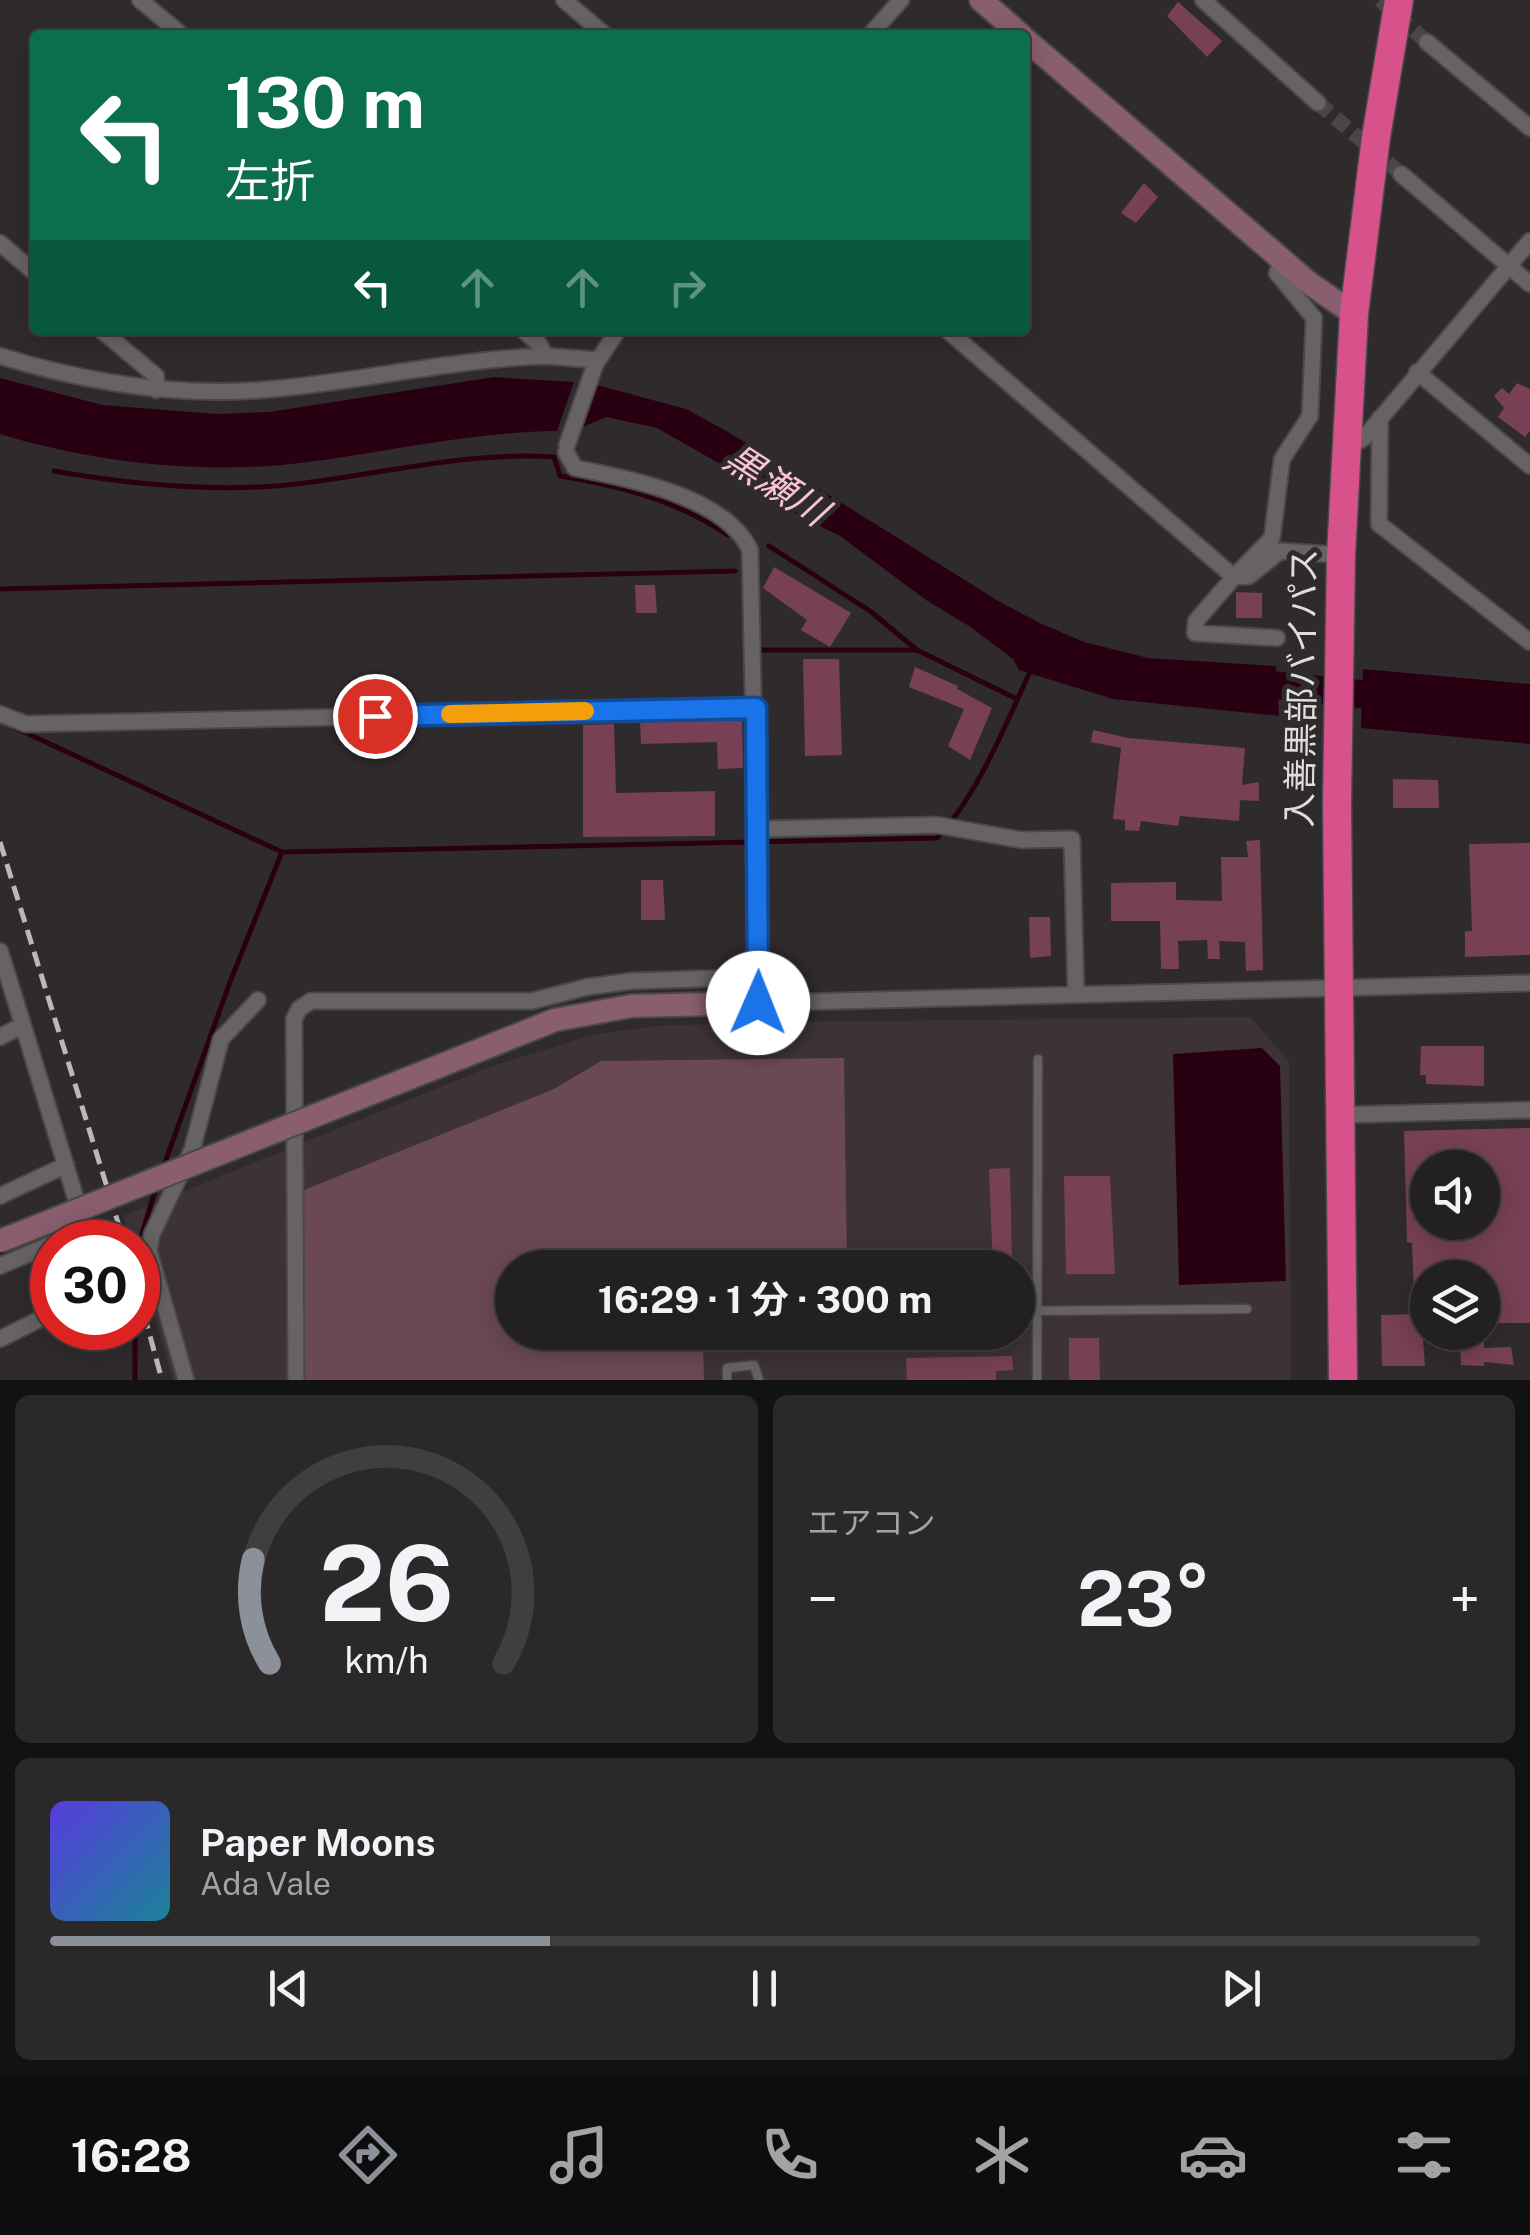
<!DOCTYPE html>
<html lang="ja">
<meta charset="utf-8">
<style>
:root{--surface:#232021;--page:#2b282a;--text:#f1f3f6;--muted:#a3a3a5;--line:#403e3f;--accent:#8c9099}
body{margin:0;font-family:"Public Sans","Noto Sans JP",sans-serif;background:var(--page);color:var(--text);height:100vh;display:flex;flex-direction:column;font-size:38px;white-space:nowrap}
*{box-sizing:border-box;margin:0}
p{font-size:32px;color:var(--muted)}
.icon{flex:none;width:55px;height:55px;fill:none;stroke:currentColor;stroke-width:2;stroke-linecap:round;stroke-linejoin:round}
.map{position:relative;height:1380px;overflow:hidden}
.drawer{display:flex;flex-direction:column;gap:15px;padding:15px;background:#131212;flex:1}
.drawer>*{flex:none}
.guide{position:absolute;left:30px;top:30px;width:1000px;height:305px;border-radius:10px;box-shadow:0 5px 25px #0003,0 0 0 2px var(--line);background:#0b6e4f;color:#fff;overflow:hidden}
.controls{position:absolute;left:1410px;top:1150px;display:grid;gap:20px}
.controls a{display:grid;place-items:center;width:90px;height:90px;border-radius:50%;background:var(--surface);box-shadow:0 5px 25px #0003,0 0 0 2px var(--line);font-size:50px}
.speed{position:absolute;left:30px;top:1220px;display:flex;gap:20px;font-size:50px;font-weight:700;text-align:center}
.speed>*{display:grid;place-content:center;width:130px;height:130px;border-radius:50%;background:var(--surface);box-shadow:0 5px 25px #0003,0 0 0 2px var(--line);line-height:1}
.speed .limit{border:15px solid #d22;background:#fff;color:#111}
.pin{position:absolute;display:grid;place-items:center;width:85px;height:85px;color:#fff;margin:-42px;border:5px solid #fff;border-radius:50%;box-shadow:0 2px 10px #0007}
.me{position:absolute;width:110px;margin:-55px;rotate:1deg;stroke-linejoin:round;filter:drop-shadow(0 0 8px #0008)}
.turn{display:flex;align-items:center;gap:35px;height:210px;padding:0 30px;font-size:45px}
.turn .icon{width:130px;height:130px;stroke-width:2.5}
.turn b{display:block;font-size:70px;line-height:85px}
.lanes{display:flex;align-items:center;height:95px;padding:0 30px;background:#0003;justify-content:center;gap:50px;direction:ltr}
.lanes .off{opacity:.35}
.big{font-size:75px;font-weight:700;line-height:1.1}
.drawer .widget{flex:1;display:flex;flex-direction:column;justify-content:center;gap:15px;min-width:0;padding:0 35px;border-radius:15px;background:var(--page)}
.drawer .dial{align-items:center;gap:0}
.dial svg{height:260px;overflow:visible;fill:none;stroke:var(--line);stroke-width:7;stroke-linecap:round;text-anchor:middle}
.dial text{fill:var(--text);stroke:none}
.song{display:flex;align-items:center;gap:30px}
.cover{width:120px;height:120px;border-radius:15px;background:linear-gradient(135deg,hsl(250 70% 55%),hsl(190 70% 35%))}
.played{height:10px;border-radius:5px;background:linear-gradient(90deg,var(--accent) 35%,var(--line) 35%)}
.keys{display:flex;justify-content:space-around;direction:ltr}
.heat{display:flex;justify-content:space-between;align-items:center;font-size:55px;direction:ltr}
.drawer .tiles{flex:1;display:grid;gap:15px;grid-template-columns:1fr 1fr}
.widget:last-child{grid-column:span 2}
.trip{position:absolute;left:495px;top:1250px;width:540px;height:100px;border-radius:50px;background:var(--surface);box-shadow:0 5px 25px #0003,0 0 0 2px var(--line);font-weight:700;line-height:100px;text-align:center}
.dock{display:flex;height:160px;justify-content:space-around;align-items:center;background:#0e0d0d;color:var(--muted)}
.dock .icon{width:70px;height:70px}
.dock .selected{color:var(--accent)}
.dock b{font-size:45px;color:var(--text)}
.map>svg:first-child{display:block}
</style>
<div class="map">
<svg width="1530" height="1380" viewBox="0 0 1530 1380">
<rect width="100%" height="100%" fill="#2f2b2c"/>
<path fill="#3d3235" fill-rule="evenodd" d="M1250,1017L1289,1061L1291,1380H173L138,1264V1242H131L123,1216L492,1066L597,1034L655,1026L764,1022ZM512,1268H1018V1332H512Z"/>
<path fill="#6a4854" d="M844,1058L847,1267L512,1268V1332L781,1333L703,1342L704,1380H304V1190L554,1089L601,1061Z"/>
<path fill="#290012" d="M494,377L574,382L557,431C473,432 392,451 309,462C207,475 98,464 0,434V378L102,405L217,414L269,412Z
M597,385L686,409L730,433L1000,602L1042,624L1084,642L1148,658L1276,666L1279,716L1113,699L1019,670L1013,659L969,626L926,600L840,536L763,498L729,469L657,428L606,417L581,428Z
M1363,669L1530,684V744L1361,728Z
M1262,1048L1280,1066L1286,1281L1179,1285L1173,1054Z"/>
<g fill="none" stroke-linecap="round" stroke-linejoin="round">
<path stroke="#290012" stroke-width="5" d="M54,471C134,485 216,493 297,484C382,474 468,451 554,457L560,476C620,486 676,500 728,535
M769,546L870,611L917,650
M0,589L735,571
M762,650H917L1017,699
M7,724L282,852L937,838C978,795 1005,725 1030,672
M163,1168L230,982L282,852
M138,1247L156,1188
M135,1380V1328"/>
<path stroke="#290012" stroke-width="28" d="M1243,682L1399,698"/>
</g>
<path fill="#774055" fill-rule="evenodd" d="M1178,2L1222,41L1207,57L1167,16Z
M1144,183L1158,197L1136,223L1121,213Z
M1517,383L1530,389V431L1525,437L1498,417L1504,408L1494,396L1502,388L1509,394Z
M774,567L851,613L830,647L801,630L807,620L763,588Z
M635,585H655L657,613H636Z
M1236,592L1262,593V618H1236Z
M803,659H839L842,755L805,756Z
M915,667L958,686L957,689L992,708L970,760L948,746L964,709L909,687Z
M742,720L743,768L718,769L717,742L641,744L640,722Z
M614,724L616,793L715,791V836L583,837V725Z
M1093,730L1128,738L1245,748L1242,785L1259,782V801L1240,800L1239,821L1180,816L1178,826L1141,821L1139,831L1125,830V820L1113,819L1121,748L1091,742Z
M1393,779L1438,780L1439,808H1393Z
M1260,840L1263,970L1246,971L1245,942L1219,941L1220,959H1208L1207,940L1178,941L1179,969H1161L1160,921H1111V883L1176,882V900L1222,901L1221,857H1248L1246,841Z
M1530,843V955L1465,957V931H1472L1469,844Z
M641,880H663L665,920H641Z
M1029,917H1050L1051,956L1030,958Z
M1421,1046H1484V1086L1426,1084V1075H1420Z
M1530,1128V1323H1484L1482,1278H1428V1296H1414L1412,1243L1407,1242L1404,1131ZM1428,1168H1482V1222H1428Z
M1010,1168L1012,1262L1010,1268H993L989,1169Z
M1064,1176H1110L1115,1274H1066Z
M1421,1314L1425,1366H1382L1381,1315Z
M1069,1338H1099L1100,1380H1069Z
M1484,1340V1348L1511,1347L1514,1365L1484,1362V1366L1461,1365L1460,1341Z
M1012,1356L1013,1370L996,1371V1380H907L906,1358Z"/>
<g fill="none" stroke-linecap="round" stroke-linejoin="round">
<path stroke="#494647" stroke-width="15" stroke-dasharray="15 8" stroke-linecap="butt" d="M1380,0L1427,42
M1318,103L1401,174"/>
<defs>
<path id="lane" d="M1018,1311L1247,1309
M727,1380V1368L754,1365L759,1380
M1037,1380L1038,1059"/>
<path id="street" d="M140,0L182,35
M564,0L605,35
M1203,0L1318,103
M870,35L901,0
M1427,42L1530,128
M1401,174L1530,284
M0,243L35,273
M1282,261L1277,273L1314,318L1310,416L1282,459L1272,538L1234,577L1249,576L1280,551L1341,555
M101,330L156,376V390
M523,330L539,344L546,356L598,360
M947,330L1234,577L1196,621L1195,633L1277,638
M0,356C88,383 179,398 272,389C364,381 453,359 546,356
M1417,372L1530,466
M1380,418L1379,524L1530,642
M567,445L595,365L618,330
M1346,448L1364,438L1530,241
M566,452L575,468C628,478 726,497 750,550L759,977
M0,714L26,724L756,708
M759,829L937,825L1022,840L1072,839L1076,995
M0,951L23,1025
M0,1037L23,1025L89,1242
M1339,1115L1530,1110
M0,1196L66,1165
M57,1242L85,1231
M0,1266L52,1244
M0,1339L52,1313
M186,1380L149,1250L152,1234L192,1150L221,1039L258,1000
M296,1380L294,1019L299,1009L311,1001H532L587,987L632,981L759,977L758,1003L1530,983"/>
<path id="secondary" d="M981,0L1021,35
M1025,39L1309,283L1354,314
M631,1006L758,1003"/>
<path id="highway" d="M1343,1380L1337,803L1341,555L1354,314L1376,137L1399,0"/>
</defs>
<use href="#lane" stroke="#4b4849" stroke-width="11"/>
<use href="#street" stroke="#4b4849" stroke-width="19"/>
<use href="#secondary" stroke="#4b4849" stroke-width="26"/>
<use href="#highway" stroke="#4b4849" stroke-width="31"/>
<use href="#lane" stroke="#676364" stroke-width="8"/>
<use href="#street" stroke="#676364" stroke-width="15"/>
<use href="#secondary" stroke="#895e6f" stroke-width="22"/>
<use href="#highway" stroke="#d7528a" stroke-width="28"/>
<path stroke="#bab8b8" stroke-width="5" stroke-dasharray="15 8" stroke-linecap="butt" d="M0,842L124,1242
M138,1292L162,1380"/>
<defs>
<path id="secondary-bridge" d="M0,1241L555,1020L631,1006"/>
</defs>
<use href="#secondary-bridge" stroke="#4b4849" stroke-width="26" stroke-linecap="butt"/>
<use href="#secondary-bridge" stroke="#895e6f" stroke-width="22"/>
</g>
<g fill="none" stroke-linecap="round" stroke-linejoin="round">
<defs>
<path id="route" d="M375,716L756,708L758,1003"/>
</defs>
<use href="#route" stroke="#114b97" stroke-width="25"/>
<use href="#route" stroke="#1a73e8" stroke-width="18"/>
<path stroke="#f59e0b" stroke-width="18" d="M450,714L585,711"/>
</g>
<g text-anchor="middle" stroke-width="10" stroke-linejoin="round" paint-order="stroke">
<g font-size="35" fill="#dfdddd" stroke="#2f2b2c">
<text transform="translate(1302 688) rotate(-89)" y="12">入善黒部バイパス</text>
</g>
<g font-size="38" font-style="italic" fill="#f9c3d4" stroke="#2f2b2c">
<text transform="translate(776 485) rotate(33)" y="13">黒瀬川</text>
</g>
</g>
</svg>
<div class="controls">
<a><svg class="icon" aria-label="sound" viewBox="0 0 24 24"><path d="M4 9h4l5-4v14l-5-4H4zM17 9q2 3 0 6"/></svg></a>
<a><svg class="icon" aria-label="layers" viewBox="0 0 24 24"><path d="M12 4l9 5-9 5-9-5zM3 14l9 5 9-5"/></svg></a>
</div>
<div class="speed"><div class="limit">30</div></div>
<div class="pin" style="left:375px;top:716px;background:#d93025"><svg class="icon" aria-label="arrive" viewBox="0 0 24 24"><path d="M6 21V4h12l-3 4 3 4H6"/></svg></div>
<svg class="me" style="left:758px;top:1003px" viewBox="-20 -20 40 40"><circle r="19" fill="#fff"/><path d="M0-13L10 11 0 6-10 11z" fill="#1a73e8"/></svg>
<div class="trip">16:29 · 1 分 · 300 m</div>
<div class="guide">
<div class="turn"><svg class="icon" aria-label="left" viewBox="0 0 24 24"><path d="M17 20v-9H6M10 6l-5 5 5 5"/></svg><div><b>130 m</b>左折</div></div>
<div class="lanes"><svg class="icon" aria-label="left" viewBox="0 0 24 24"><path d="M17 20v-9H6M10 6l-5 5 5 5"/></svg><svg class="icon off" aria-label="ahead" viewBox="0 0 24 24"><path d="M12 20V5M6 11l6-6 6 6"/></svg><svg class="icon off" aria-label="ahead" viewBox="0 0 24 24"><path d="M12 20V5M6 11l6-6 6 6"/></svg><svg class="icon off" aria-label="right" viewBox="0 0 24 24"><path d="M7 20v-9h11M14 6l5 5-5 5"/></svg></div>
</div>
</div>
<section class="drawer">
<div class="tiles">
<div class="widget dial"><svg viewBox="0 0 100 80">
<path d="M14 69A42 42 0 1 1 86 69"/>
<path d="M14 69A42 42 0 0 1 9 37" stroke="#8c9099"/>
<text x="50" y="56" font-size="32" font-weight="700">26</text>
<text x="50" y="72" font-size="11">km/h</text>
</svg></div>
<div class="widget"><p>エアコン</p>
<div class="heat"><a>−</a><b class="big">23°</b><a>+</a></div>
</div>
<div class="widget">
<div class="song"><i class="cover"></i><div><b>Paper Moons</b><p>Ada Vale</p></div></div>
<div class="played"></div>
<div class="keys"><svg class="icon" aria-label="previous" viewBox="0 0 24 24"><path d="M18 5L8 12l10 7zM5 5v14"/></svg><svg class="icon" aria-label="pause" viewBox="0 0 24 24"><path d="M8 5v14M16 5v14"/></svg><svg class="icon" aria-label="next" viewBox="0 0 24 24"><path d="M6 5l10 7-10 7zM19 5v14"/></svg></div>
</div>
</div>
</section>
<nav class="dock">
<b>16:28</b>
<svg class="icon selected" aria-label="directions" viewBox="0 0 24 24"><path d="M12 3l9 9-9 9-9-9zM9 14v-3h6M13 9l2 2-2 2"/></svg>
<svg class="icon" aria-label="music" viewBox="0 0 24 24"><path d="M9 18V5l10-2v13"/><circle cx="6" cy="18" r="3"/><circle cx="16" cy="16" r="3"/></svg>
<svg class="icon" aria-label="phone" viewBox="0 0 24 24"><path d="M5 4h4l2 5-3 2q2 4 5 5l2-3 5 2v4C11 20 4 13 5 4z"/></svg>
<svg class="icon" aria-label="climate" viewBox="0 0 24 24"><path d="M12 3v18M4 7l16 10M4 17L20 7"/></svg>
<svg class="icon" aria-label="car" viewBox="0 0 24 24"><path d="M5 17H2v-5l4-1 3-4h7l3 4 3 1v5h-3M9 17h6M6 11h13"/><circle cx="7" cy="17" r="2"/><circle cx="17" cy="17" r="2"/></svg>
<svg class="icon" aria-label="filters" viewBox="0 0 24 24"><path d="M4 7h16M4 17h16"/><circle cx="9" cy="7" r="2"/><circle cx="15" cy="17" r="2"/></svg>
</nav>
